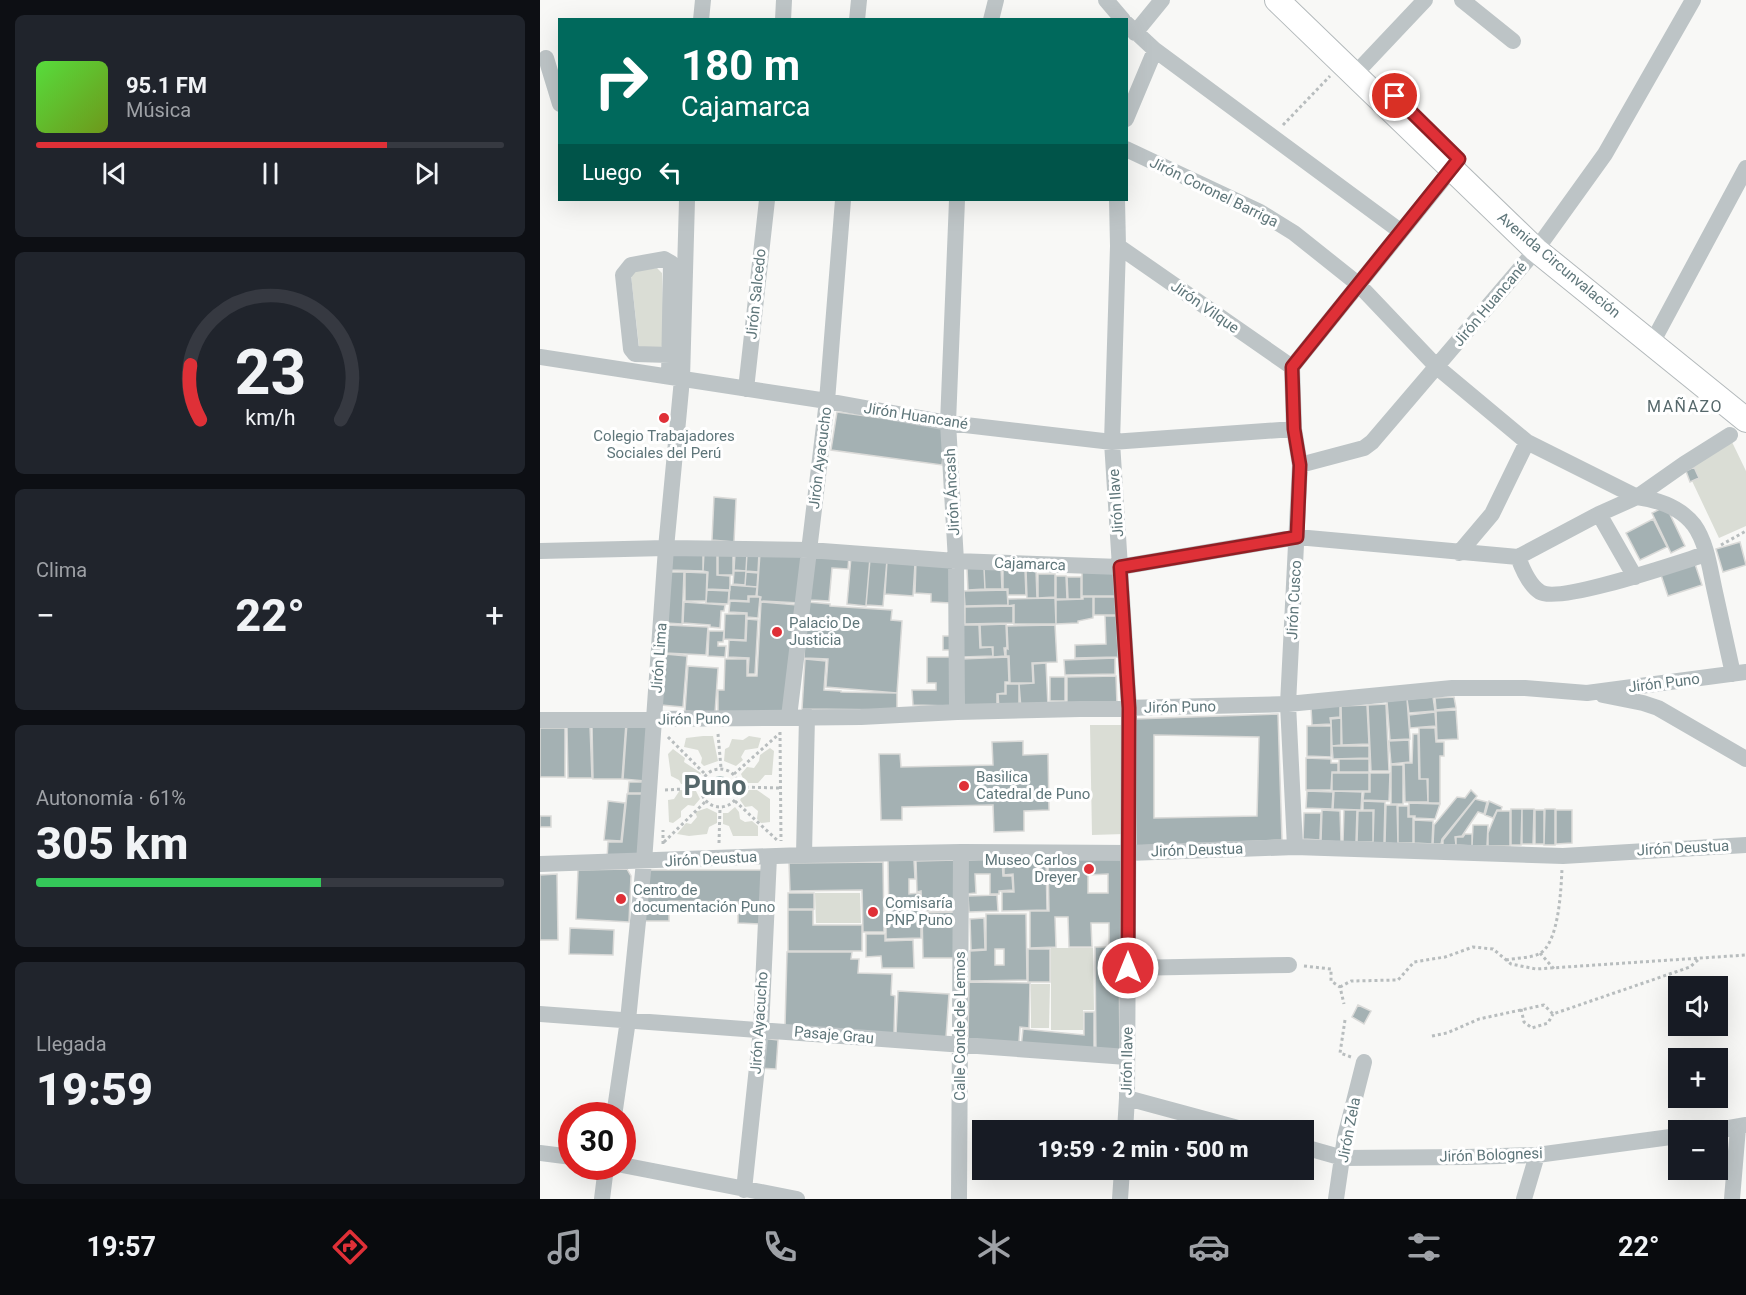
<!DOCTYPE html>
<html lang="es">
<meta charset="utf-8">
<style>
:root{--surface:#171b24;--page:#20242c;--text:#f1f3f6;--muted:#9ea1a6;--line:#363941;--accent:#df3037}
body{margin:0;font-family:Roboto,sans-serif;background:var(--page);color:var(--text);height:100vh;display:flex;flex-direction:column;font-size:22px;white-space:nowrap}
*{box-sizing:border-box;margin:0}
p{font-size:20px;color:var(--muted)}
.icon{flex:none;width:33px;height:33px;fill:none;stroke:currentColor;stroke-width:2;stroke-linecap:round;stroke-linejoin:round}
.map{position:relative;flex:1;overflow:hidden}
.panel{display:flex;flex-direction:column;gap:15px;padding:15px;background:#0d0f14;width:540px}
.panel>*{flex:none}
.guide{position:absolute;left:18px;top:18px;width:570px;height:183px;border-radius:0px;box-shadow:0 6px 24px #0002;background:#00695c;color:#fff;overflow:hidden}
.controls{position:absolute;left:1128px;top:976px;display:grid;gap:12px}
.controls a{display:grid;place-items:center;width:60px;height:60px;border-radius:0px;background:var(--surface);box-shadow:0 6px 24px #0002;font-size:30px}
.speed{position:absolute;left:18px;top:1102px;display:flex;gap:12px;font-size:30px;font-weight:700;text-align:center}
.speed>*{display:grid;place-content:center;width:78px;height:78px;border-radius:50%;background:var(--surface);box-shadow:0 6px 24px #0002;line-height:1}
.speed .limit{border:9px solid #d22;background:#fff;color:#111}
.pin{position:absolute;display:grid;place-items:center;width:51px;height:51px;color:#fff;margin:-26px;border:3px solid #fff;border-radius:50%;box-shadow:0 2px 6px #0007}
.me{position:absolute;width:66px;margin:-33px;rotate:0deg;stroke-linejoin:round;filter:drop-shadow(0 0 4px #0008)}
.turn{display:flex;align-items:center;gap:21px;height:126px;padding:0 24px;font-size:27px}
.turn .icon{width:78px;height:78px;stroke-width:2.5}
.turn b{display:block;font-size:42px;line-height:51px}
.then{display:flex;align-items:center;height:57px;padding:0 24px;background:#0003;gap:12px;font-size:22px}
.big{font-size:45px;font-weight:800;line-height:1.1}
.panel .card{flex:1;display:flex;flex-direction:column;justify-content:center;gap:9px;min-width:0;padding:0 21px;border-radius:9px;background:var(--page)}
.panel .dial{align-items:center;gap:0}
.dial svg{height:156px;overflow:visible;fill:none;stroke:var(--line);stroke-width:7;stroke-linecap:round;text-anchor:middle}
.dial text{fill:var(--text);stroke:none}
.song{display:flex;align-items:center;gap:18px}
.cover{width:72px;height:72px;border-radius:9px;background:linear-gradient(135deg,hsl(110 70% 55%),hsl(80 70% 35%))}
.played{height:6px;border-radius:3px;background:linear-gradient(90deg,var(--accent) 75%,var(--line) 75%)}
.keys{display:flex;justify-content:space-around;direction:ltr}
.heat{display:flex;justify-content:space-between;align-items:center;font-size:33px;direction:ltr}
.charge{height:9px;border-radius:4px;background:linear-gradient(90deg,#34c759 61%,var(--line) 0)}
.trip{position:absolute;left:432px;top:1120px;width:342px;height:60px;border-radius:0px;background:var(--surface);box-shadow:0 6px 24px #0002;font-weight:800;line-height:60px;text-align:center}
.tabs{display:flex;height:96px;justify-content:space-around;align-items:center;background:#090b0e;color:var(--muted)}
.tabs .icon{width:42px;height:42px}
.tabs .active{color:var(--accent)}
.tabs b{font-size:27px;color:var(--text)}
main{display:flex;flex:1;min-height:0}
.map>svg:first-child{display:block}
</style>
<main>
<section class="panel">
<div class="card">
<div class="song"><i class="cover"></i><div><b>95.1 FM</b><p>Música</p></div></div>
<div class="played"></div>
<div class="keys"><svg class="icon" aria-label="previous" viewBox="0 0 24 24"><path d="M18 5L8 12l10 7zM5 5v14"/></svg><svg class="icon" aria-label="pause" viewBox="0 0 24 24"><path d="M8 5v14M16 5v14"/></svg><svg class="icon" aria-label="next" viewBox="0 0 24 24"><path d="M6 5l10 7-10 7zM19 5v14"/></svg></div>
</div>
<div class="card dial"><svg viewBox="0 0 100 80">
<path d="M14 69A42 42 0 1 1 86 69"/>
<path d="M14 69A42 42 0 0 1 9 41" stroke="#df3037"/>
<text x="50" y="56" font-size="32" font-weight="700">23</text>
<text x="50" y="72" font-size="11">km/h</text>
</svg></div>
<div class="card"><p>Clima</p>
<div class="heat"><a>−</a><b class="big">22°</b><a>+</a></div>
</div>
<div class="card"><p>Autonomía · 61%</p><b class="big">305 km</b><div class="charge"></div></div>
<div class="card"><p>Llegada</p><b class="big">19:59</b></div>
</section>
<div class="map">
<svg width="1206" height="1199" viewBox="0 0 1206 1199">
<rect width="100%" height="100%" fill="#f8f8f6"/>
<path fill="#daddd5" d="M117,268L122,273L124,343L121,347H99L91,275L97,270Z
M1192,442L1206,471V526L1179,538L1144,464Z
M550,725H582L584,834L552,835Z
M163,736H173L178,761L164,766L161,763L162,758L158,750L144,747L146,738Z
M209,736L221,738L218,748L205,750L201,757L203,760L196,766L184,761L185,749L189,747L192,739L203,740Z
M230,748L234,751L232,775H225L218,783H205L201,774L207,767L214,768L219,761L220,755Z
M133,749L145,758L144,762L161,773L156,783L141,784L139,780L131,776L128,754Z
M140,790L156,791L160,799L154,806L148,805L141,811V817L133,823L129,822L128,800L134,799Z
M206,790H217L230,799V822L221,823L217,819L218,811L212,806L205,807L200,800Z
M195,807L199,812L200,819L205,822L212,821L218,826V836H193L189,826L183,824V813H188Z
M167,808L177,813V823L169,827L167,834L149,836L137,834L146,823L151,824L157,817L155,812Z
M275,893H320L321,923H276Z
M511,948H553L554,1010H543V1030H511Z
M491,984H510L509,1028H491Z"/>
<path fill="#b4c6c6" d="M170 786a10 10 0 1 1 20 0a10 10 0 1 1-20 0Z"/>
<path fill="#a4b1b3" stroke="#dadad8" stroke-width="1.5" fill-rule="evenodd" d="M297,412L407,427L402,465L291,450Z
M1154,467L1159,478L1150,482L1146,471Z
M174,497L196,499L194,542L172,540Z
M1126,506L1145,546L1131,553L1112,513Z
M1113,519L1127,547L1100,560L1086,533Z
M1200,542L1206,565L1183,572L1176,549Z
M129,552H163V571L129,570Z
M164,552H177V575L190,576V590L167,589L168,572L163,571Z
M178,552L193,553V575H178Z
M273,552L309,555L308,569L292,568L289,601L270,600Z
M195,553H207L206,571L194,570Z
M207,553H219L218,572L206,571Z
M220,553L262,554L260,603L220,601L221,597L217,596Z
M311,557L330,558L326,606L307,604Z
M330,559L347,560L343,606L326,605Z
M376,560L413,563L411,603L391,602V594L375,593Z
M347,561L375,564L373,596L345,594Z
M1154,561L1162,585L1128,596L1120,572Z
M461,567L462,589H445L444,568Z
M427,568H444L445,589L428,590Z
M463,570H485L486,595H468V589H463Z
M486,570H496L497,598H487Z
M194,571H206L205,585L193,584Z
M128,572H144L142,624L126,623Z
M145,572L167,573L166,601H145Z
M206,572L218,573L217,587L205,586Z
M542,572H580V596H542Z
M498,574H515V597L498,598Z
M516,576H526L527,599H516Z
M527,577H541V599H528Z
M190,585L217,587L216,596H208V601L189,600Z
M167,590L189,591L188,604L166,603Z
M467,590L468,605L425,606L424,591Z
M209,597H220L218,618L207,617V613L189,612L190,601L209,602Z
M543,597H553V618L538,621V623L516,624V600L543,599Z
M554,597H579V615H554Z
M515,598L516,624H474V605L468,606V599Z
M144,602L185,605L184,611H181L180,628L170,627V625L143,623Z
M221,602L258,605L246,714H178V690H184L185,659H207V676H217Z
M267,602L290,604V606L352,610L351,620L362,621L357,693L286,687L288,659L264,658Z
M473,606V623L425,624V607Z
M185,614H206L205,640L184,639Z
M565,616H577L578,657L535,658V645L566,644Z
M207,619L218,620L215,674H208L209,658L188,657L189,640L206,641Z
M466,624L467,648H464L465,656L453,657V647H441L440,625Z
M127,625L168,627L166,655L125,653Z
M422,625H439L440,648L452,647L453,656L422,657Z
M515,625L517,662L492,663L493,683H470L469,656H466V648L468,649L467,626Z
M169,631H184L183,642H178V646H186L185,657L168,656Z
M403,636H414V650H403Z
M125,654L147,656L143,707L121,705Z
M387,657H413V706L373,705L372,690H396V683H387Z
M468,657L469,682H465V693L457,694V709L424,710L422,659Z
M575,658V674L525,675L524,660Z
M265,659L286,661L284,690L301,691V692L357,693V710L262,709Z
M506,663L508,707L481,709L479,684L494,683L493,664Z
M148,666L178,668L175,713L145,711Z
M576,676L577,705H527V677Z
M510,677H525V701H510Z
M466,684H479V708L459,709L458,694H466Z
M893,697L895,711L869,713L867,699Z
M914,697L916,708L896,710L895,698Z
M867,699L870,739L850,740L847,701Z
M846,704L849,771H831L828,705Z
M827,705L829,744L802,745L801,706Z
M800,706V717L790,718L791,724L772,725L771,707Z
M916,710L918,739L897,740L896,711Z
M895,712L896,726L870,728L869,715Z
M738,714L742,840L596,846L594,719ZM614,735L719,737L717,816L614,818Z
M801,718V745L792,746L791,719Z
M86,723L82,779H53L52,724Z
M87,723L109,725L105,781L83,779Z
M50,726L52,778H28L27,727Z
M767,726H791V757L767,756Z
M0,728H25V777H0Z
M879,728H895L896,742H904V756H900V803H888V779H880Z
M873,734H878L879,779H887L888,802H865L864,763H872Z
M869,740L870,762L851,764L849,741Z
M483,741V755L508,754L509,810L484,811V831L454,832L453,805L362,807V820H341L339,754H360L361,767L453,765L452,742Z
M792,746H829V758L793,759Z
M766,758L791,759V763H798V772H792L791,790H766Z
M799,759H829V772H799Z
M851,765H863V804H851Z
M792,773H829V791H792Z
M830,773H850L849,801L823,800L824,792H830Z
M89,782H105V793H88Z
M931,790L937,796L902,839L901,844H893L894,825L917,797L925,798Z
M767,791L793,792L792,809L766,808Z
M794,791L822,792L821,810L793,809Z
M87,794H105L97,859H67L68,842H82Z
M935,799L947,802L944,814L938,812L922,836L915,837L916,845H903V840Z
M68,801L85,803L81,841L64,840Z
M823,801L845,802L844,843H833L834,810H823Z
M949,801L962,807L961,810H957L953,818L945,815Z
M869,803L900,804L895,819L875,818V816H869Z
M846,805H857L858,844L845,843Z
M858,806H868V817H873V843H858Z
M971,809H982L981,845H971Z
M982,809H994L993,844H982Z
M1005,809H1015V845H1004Z
M782,810L800,811L801,842L781,841Z
M804,810H817L816,842H803Z
M995,810H1004V844H995Z
M1016,810H1032V843L1016,844Z
M818,811H833V842H817Z
M957,811H970V846H948V833Z
M764,813H781L780,840L763,839Z
M0,816H11V827H0Z
M874,820L893,821L892,844L874,843Z
M933,825H948L947,846H932Z
M925,834H932V846L916,845V837H923Z
M585,857L586,946L569,947V923H551L552,947H529L528,917H515L516,947L490,948V911H509L508,858ZM568,874V893H548V875Z
M506,858L507,910L462,911V892H474L473,874L464,875V859Z
M462,859L463,876H472L473,890L459,891V894H450V874H435L436,893L426,894L425,860Z
M348,860H374L375,879H369V894L380,893V916L349,917Z
M416,860L417,911H382L381,891L377,892L376,861Z
M343,862L344,932H323L322,890L250,891L249,863Z
M87,869L91,876L89,922L36,919L38,870Z
M103,870H222L220,924L198,923V902L129,901V921H103Z
M17,874L18,940H0V875Z
M248,893H274V909H248Z
M457,895L458,911L429,912L428,896Z
M248,910H273V925H322V951H248Z
M416,912L417,958H383L382,913Z
M446,914H486L487,980L430,981V951L446,950ZM455,949H464V965H455Z
M444,918L445,949L431,950L430,919Z
M381,919V938L346,939V920Z
M30,928L74,930L73,955L29,954Z
M326,934H345V941L373,940L374,968H342L341,956L326,957Z
M555,947H579L580,1054H556Z
M488,949H510V982H488Z
M247,952H312L311,959H319L318,973L352,974L351,995L355,996L354,1034L245,1026Z
M429,982L490,983L489,1028L480,1027L479,1042L428,1041Z
M358,991L409,994L406,1037L356,1035Z
M818,1005L831,1011L824,1024L812,1017Z
M544,1012H554V1052L481,1048L483,1029L544,1035Z
M222,1038L238,1040L236,1069L219,1068Z"/>
<g fill="none" stroke-linecap="round" stroke-linejoin="round">
<defs>
<path id="highway" d="M737,0L996,250L1206,420"/>
</defs>
<use href="#highway" stroke="#b3b9bb" stroke-width="26"/>
<path stroke="#b8bdbe" stroke-width="3" stroke-dasharray="3 3" stroke-linecap="butt" d="M743,125L790,76
M1181,545L1206,531
M240,732L241,841
M178,734L181,768
M128,737L165,774
M161 788a19 19 0 1 1 38 0a19 19 0 1 1-38 0Z
M194,774L240,733
M200,787L240,788
M125,790L160,788
M195,801L237,840
M124,842L165,802
M179,843L180,808
M123,844V830
M1000,953L1014,969
M966,960C976,958 990,958 999,954C1019,944 1021,889 1022,869
M764,966L791,969V981L800,987L804,1004
M800,987L811,981L858,980L874,962L905,957L933,947L953,949L971,964L996,969L1206,955
M981,1009L984,1022L992,1028L1008,1023L1013,1014
M805,1020L800,1053L811,1057
M892,1036L907,1033L939,1019L1004,1005L1013,1014L1150,967L1160,958"/>
<path stroke="#bdc4c6" stroke-width="16" d="M566,0L583,20
M922,0L973,41
M161,20L163,0
M243,20L244,0
M317,20L319,0
M451,20L456,0
M586,23L615,50L860,231
M595,33L622,0
M6,58L20,104
M815,74L885,0
M586,119L615,50
M586,149L720,212L754,233L818,284L897,367L987,442L1097,497C1119,500 1140,507 1154,525C1167,543 1170,570 1175,592C1181,619 1187,647 1193,674
M417,200L408,423L416,561L417,712
M577,200L578,246L572,442L589,708L587,1098L585,1131
M578,246L752,367
M1112,343L1206,168
M0,357L287,401L408,423L572,442L754,429
M129,377L131,263L124,259L91,265L83,275L91,349L95,354L130,355
M206,389L227,200
M760,465L824,448L832,442L996,250L1065,154L1153,0
M1059,514L1095,577
M0,551L126,548L269,550L416,561L580,567L757,537L978,557L1059,514L1097,497L1144,464L1190,435
M919,553L952,514L987,442
M978,557C982,568 989,585 1000,592C1019,604 1140,562 1166,554
M1063,695L1103,703L1118,708L1206,759
M249,717L287,401L303,200
M0,720L321,717L417,712L748,704L912,688H985L1047,693L1206,672
M755,847L748,704L760,465L754,429L752,367L918,161
M264,855L267,716
M0,864L264,855L421,852L588,853L755,847L1023,856L1206,845
M588,968L749,965
M0,1014L587,1057
M587,1098L709,1131
M74,1116L88,1020L104,862L126,548L142,379L147,200
M1172,1131L1206,1125
M764,1147L803,1158L926,1157L997,1155L1138,1136
M0,1153L32,1157
M82,1165L257,1199
M204,1190L221,1029L229,857
M62,1199L66,1167
M419,1199L421,852
M580,1199L582,1170
M796,1199L805,1137L824,1062
M984,1199L997,1155
M1192,1199L1198,1128"/>
<use href="#highway" stroke="#fff" stroke-width="24"/>
</g>
<g fill="none" stroke-linecap="round" stroke-linejoin="round">
<defs>
<path id="route" d="M588,968L589,708L580,567L757,537L760,465L754,429L752,367L919,159L855,96"/>
</defs>
<use href="#route" stroke="#911f24" stroke-width="15"/>
<use href="#route" stroke="#df3037" stroke-width="10"/>
</g>
<g fill="#df3037" stroke="#fff" stroke-width="2">
<circle cx="124" cy="418" r="6"/>
<circle cx="237" cy="632" r="6"/>
<circle cx="424" cy="786" r="6"/>
<circle cx="549" cy="869" r="6"/>
<circle cx="81" cy="899" r="6"/>
<circle cx="333" cy="912" r="6"/>
</g>
<g text-anchor="middle" stroke-width="6" stroke-linejoin="round" paint-order="stroke">
<g font-size="15" fill="#5f767a" stroke="#fff">
<text transform="translate(674 192) rotate(26)" y="5">Jirón Coronel Barriga</text>
<text transform="translate(1019 265) rotate(40)" y="5">Avenida Circunvalación</text>
<text transform="translate(216 294) rotate(-84)" y="5">Jirón Salcedo</text>
<text transform="translate(950 304) rotate(-50)" y="5">Jirón Huancané</text>
<text transform="translate(665 307) rotate(35)" y="5">Jirón Vilque</text>
<text transform="translate(376 416) rotate(9)" y="5">Jirón Huancané</text>
<text transform="translate(280 458) rotate(-83)" y="5">Jirón Ayacucho</text>
<text transform="translate(412 492) rotate(-93)" y="5">Jirón Áncash</text>
<text transform="translate(576 503) rotate(-94)" y="5">Jirón Ilave</text>
<text transform="translate(490 564) rotate(2)" y="5">Cajamarca</text>
<text transform="translate(754 600) rotate(-87)" y="5">Jirón Cusco</text>
<text transform="translate(119 658) rotate(-86)" y="5">Jirón Lima</text>
<text transform="translate(1124 683) rotate(-7)" y="5">Jirón Puno</text>
<text transform="translate(640 707) rotate(-1)" y="5">Jirón Puno</text>
<text transform="translate(154 719) rotate(-1)" y="5">Jirón Puno</text>
<text transform="translate(1143 848) rotate(-3)" y="5">Jirón Deustua</text>
<text transform="translate(657 850) rotate(-2)" y="5">Jirón Deustua</text>
<text transform="translate(171 859) rotate(-3)" y="5">Jirón Deustua</text>
<text transform="translate(219 1023) rotate(-86)" y="5">Jirón Ayacucho</text>
<text transform="translate(420 1026) rotate(-90)" y="5">Calle Conde de Lemos</text>
<text transform="translate(294 1035) rotate(5)" y="5">Pasaje Grau</text>
<text transform="translate(587 1061) rotate(-89)" y="5">Jirón Ilave</text>
<text transform="translate(809 1130) rotate(-79)" y="5">Jirón Zela</text>
<text transform="translate(951 1155) rotate(-2)" y="5">Jirón Bolognesi</text>
</g>
<g font-size="15" fill="#5f767a" stroke="#fff" text-anchor="start">
<text x="124" y="441" text-anchor="middle">Colegio Trabajadores<tspan x="124" dy="17">Sociales del Perú</tspan></text>
<text x="249" y="628">Palacio De<tspan x="249" dy="17">Justicia</tspan></text>
<text x="436" y="782">Basilica<tspan x="436" dy="17">Catedral de Puno</tspan></text>
<text x="537" y="865" text-anchor="end">Museo Carlos<tspan x="537" dy="17">Dreyer</tspan></text>
<text x="93" y="895">Centro de<tspan x="93" dy="17">documentación Puno</tspan></text>
<text x="345" y="908">Comisaría<tspan x="345" dy="17">PNP Puno</tspan></text>
</g>
<g font-size="16" letter-spacing="1.5" fill="#56686b" stroke="#fff">
<text x="1145" y="412">MAÑAZO</text>
</g>
<g font-size="27" font-weight="bold" fill="#56686b" stroke="#fff">
<text x="175" y="795">Puno</text>
</g>
</g>
</svg>
<div class="controls">
<a><svg class="icon" aria-label="sound" viewBox="0 0 24 24"><path d="M4 9h4l5-4v14l-5-4H4zM17 9q2 3 0 6"/></svg></a>
<a>+</a>
<a>−</a>
</div>
<div class="speed"><div class="limit">30</div></div>
<div class="pin" style="left:855px;top:96px;background:#d93025"><svg class="icon" aria-label="arrive" viewBox="0 0 24 24"><path d="M6 21V4h12l-3 4 3 4H6"/></svg></div>
<svg class="me" style="left:588px;top:968px" viewBox="-20 -20 40 40"><circle r="17" fill="#df3037" stroke="#fff" stroke-width="3"/><path d="M0-11L8 9 0 5-8 9z" fill="#fff"/></svg>
<div class="trip">19:59 · 2 min · 500 m</div>
<div class="guide">
<div class="turn"><svg class="icon" aria-label="right" viewBox="0 0 24 24"><path d="M7 20v-9h11M14 6l5 5-5 5"/></svg><div><b>180 m</b>Cajamarca</div></div>
<div class="then">Luego<svg class="icon" aria-label="left" viewBox="0 0 24 24"><path d="M17 20v-9H6M10 6l-5 5 5 5"/></svg></div>
</div>
</div>
</main>
<nav class="tabs">
<b>19:57</b>
<svg class="icon active" aria-label="directions" viewBox="0 0 24 24"><path d="M12 3l9 9-9 9-9-9zM9 14v-3h6M13 9l2 2-2 2"/></svg>
<svg class="icon" aria-label="music" viewBox="0 0 24 24"><path d="M9 18V5l10-2v13"/><circle cx="6" cy="18" r="3"/><circle cx="16" cy="16" r="3"/></svg>
<svg class="icon" aria-label="phone" viewBox="0 0 24 24"><path d="M5 4h4l2 5-3 2q2 4 5 5l2-3 5 2v4C11 20 4 13 5 4z"/></svg>
<svg class="icon" aria-label="climate" viewBox="0 0 24 24"><path d="M12 3v18M4 7l16 10M4 17L20 7"/></svg>
<svg class="icon" aria-label="car" viewBox="0 0 24 24"><path d="M5 17H2v-5l4-1 3-4h7l3 4 3 1v5h-3M9 17h6M6 11h13"/><circle cx="7" cy="17" r="2"/><circle cx="17" cy="17" r="2"/></svg>
<svg class="icon" aria-label="filters" viewBox="0 0 24 24"><path d="M4 7h16M4 17h16"/><circle cx="9" cy="7" r="2"/><circle cx="15" cy="17" r="2"/></svg>
<b>22°</b>
</nav>
